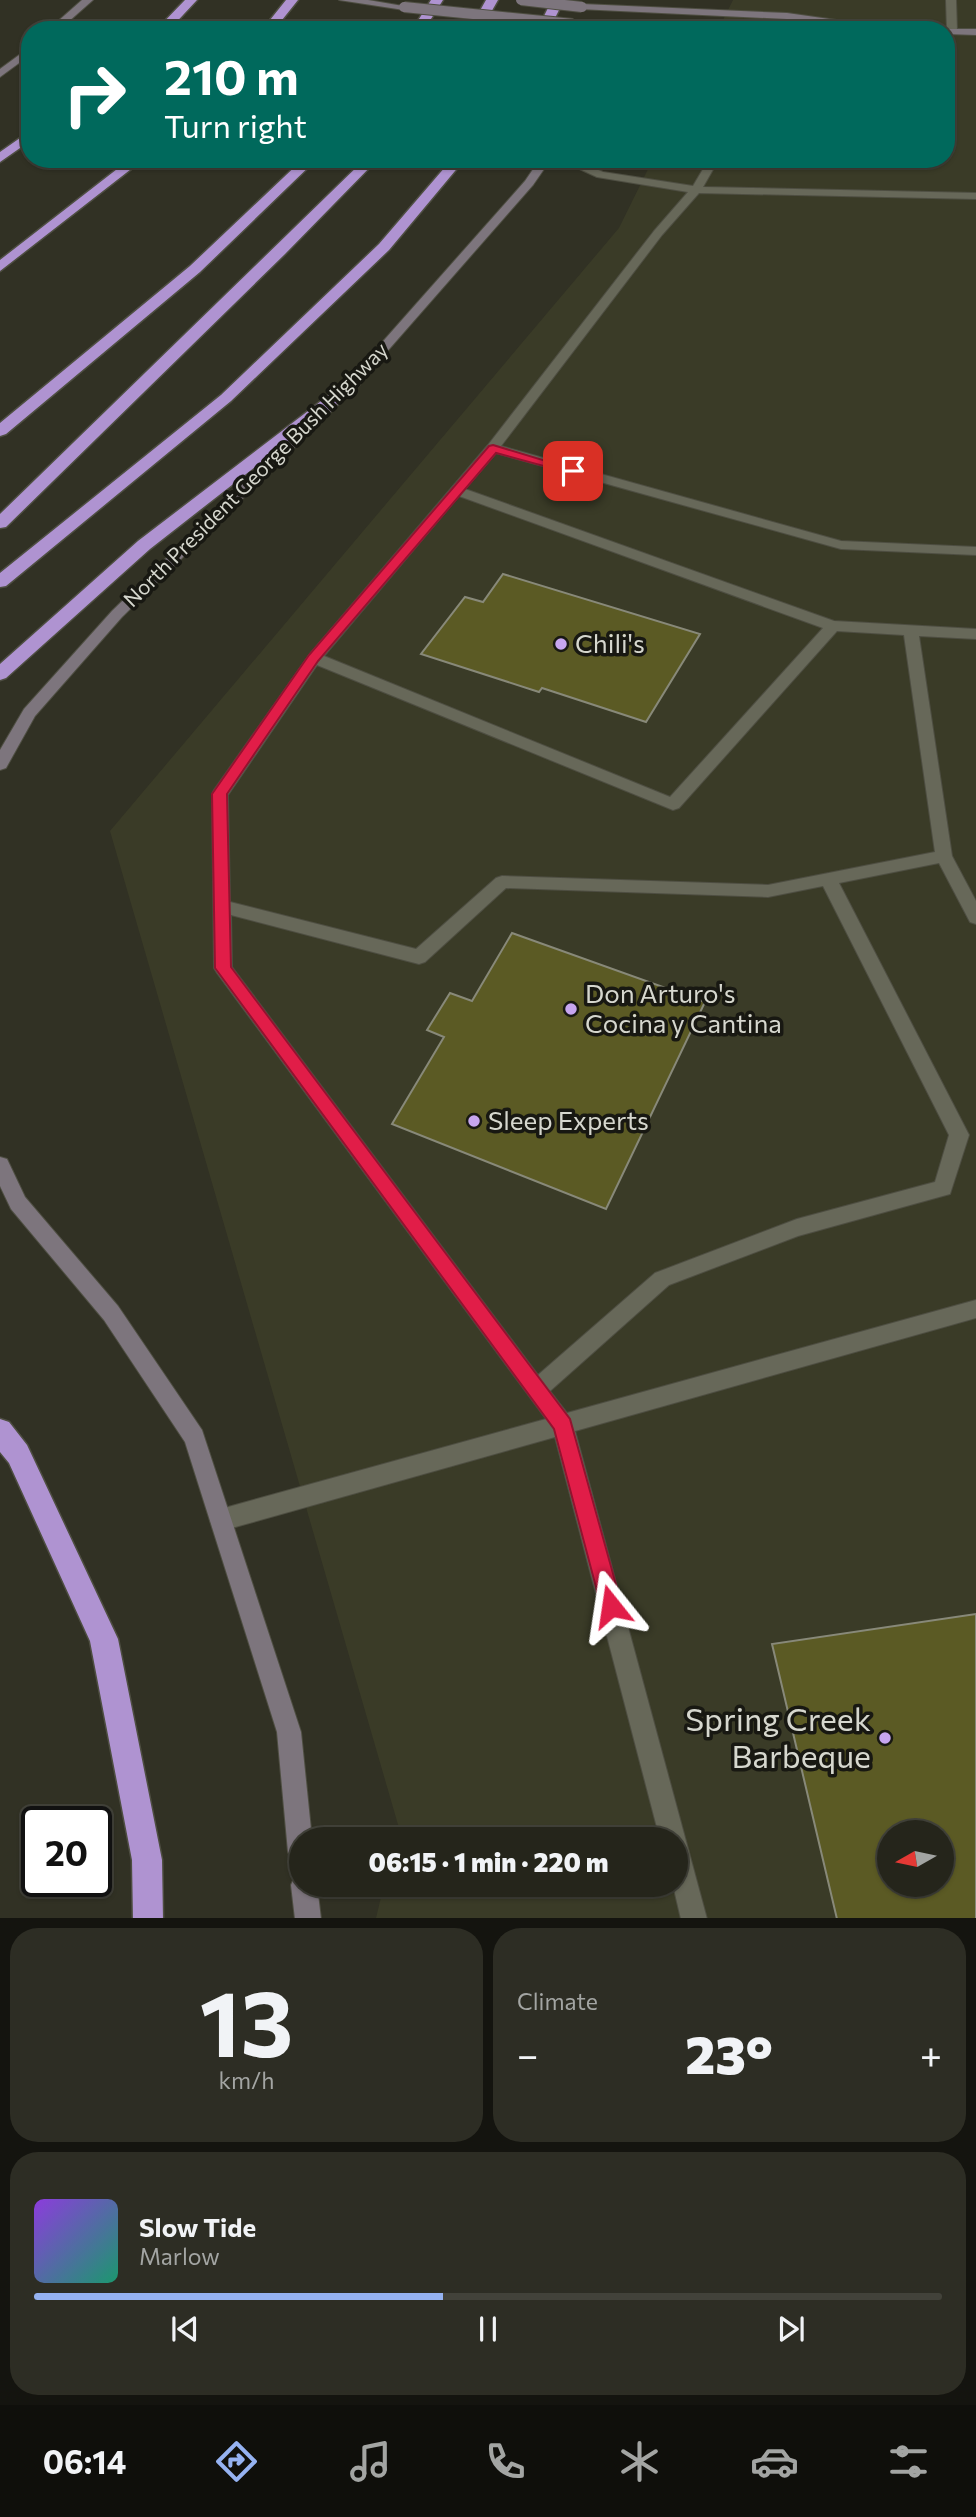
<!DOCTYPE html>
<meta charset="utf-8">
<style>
:root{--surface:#25251b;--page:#2d2d24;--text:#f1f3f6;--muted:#a3a5a3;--line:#42423a;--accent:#95b2f1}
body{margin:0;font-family:Commissioner,sans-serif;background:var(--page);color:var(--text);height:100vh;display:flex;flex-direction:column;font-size:26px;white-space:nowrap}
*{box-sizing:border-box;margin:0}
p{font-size:23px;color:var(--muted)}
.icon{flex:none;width:38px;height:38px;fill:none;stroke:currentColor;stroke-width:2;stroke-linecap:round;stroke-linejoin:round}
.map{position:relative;height:1918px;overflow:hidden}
.drawer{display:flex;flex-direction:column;gap:10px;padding:10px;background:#14140f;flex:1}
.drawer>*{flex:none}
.banner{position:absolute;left:21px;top:21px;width:934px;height:147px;border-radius:28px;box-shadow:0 2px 5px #0004,0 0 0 2px var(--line);background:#00695c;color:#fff;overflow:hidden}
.needle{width:46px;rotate:261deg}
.tools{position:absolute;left:877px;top:1820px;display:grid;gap:14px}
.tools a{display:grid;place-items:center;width:77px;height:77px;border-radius:50%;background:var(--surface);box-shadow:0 2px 5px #0004,0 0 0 2px var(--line);font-size:35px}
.speed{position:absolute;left:21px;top:1806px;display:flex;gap:14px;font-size:35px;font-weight:700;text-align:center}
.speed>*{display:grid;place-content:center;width:91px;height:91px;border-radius:50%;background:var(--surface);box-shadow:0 2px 5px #0004,0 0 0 2px var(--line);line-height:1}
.speed .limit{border:4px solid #111;border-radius:10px;background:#fff;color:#111}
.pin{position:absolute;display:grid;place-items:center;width:60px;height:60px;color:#fff;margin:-30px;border-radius:14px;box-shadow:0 4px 10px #0006}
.me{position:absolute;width:77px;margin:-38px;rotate:345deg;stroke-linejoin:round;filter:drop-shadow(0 0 5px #0008)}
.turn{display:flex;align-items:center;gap:24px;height:147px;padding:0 28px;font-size:32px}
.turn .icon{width:91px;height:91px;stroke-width:2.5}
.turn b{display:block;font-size:49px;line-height:60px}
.big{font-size:52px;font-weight:800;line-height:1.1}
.drawer .card{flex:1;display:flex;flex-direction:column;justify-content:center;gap:10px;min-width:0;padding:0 24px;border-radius:28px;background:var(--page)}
.drawer .dial{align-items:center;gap:0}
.dial b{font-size:91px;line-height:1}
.song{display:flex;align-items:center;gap:21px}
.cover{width:84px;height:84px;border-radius:10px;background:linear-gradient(135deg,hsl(270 70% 55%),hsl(160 70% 35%))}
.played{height:7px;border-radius:4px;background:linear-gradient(90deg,var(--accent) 45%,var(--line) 45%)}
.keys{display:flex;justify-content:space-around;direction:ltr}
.heat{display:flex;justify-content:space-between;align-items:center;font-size:38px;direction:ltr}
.drawer .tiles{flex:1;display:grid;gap:10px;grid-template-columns:1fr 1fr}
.card:last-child{grid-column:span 2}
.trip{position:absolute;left:289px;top:1827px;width:399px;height:70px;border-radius:35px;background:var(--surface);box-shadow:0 2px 5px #0004,0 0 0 2px var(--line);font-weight:800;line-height:70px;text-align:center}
.menu{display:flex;height:112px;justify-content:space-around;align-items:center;background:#0f0f0b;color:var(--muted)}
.menu .icon{width:49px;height:49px}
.menu .on{color:var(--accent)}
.menu b{font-size:32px;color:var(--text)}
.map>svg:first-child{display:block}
</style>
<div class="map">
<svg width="976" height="1919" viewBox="0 0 976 1919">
<rect width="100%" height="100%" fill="#313124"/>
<path fill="#3a3b27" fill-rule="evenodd" d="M733,0H976V1918H376L384,1885H676V1839H396L399,1828L110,831L619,228L653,159H947V30H718ZM889,1832H942V1885H889Z"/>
<path fill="#5b5a24" stroke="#888979" stroke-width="2" fill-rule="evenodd" d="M503,574L700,634L646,722L542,688L539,692L421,654L465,597L483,602Z
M512,933L705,1002L606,1209L392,1124L444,1037L427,1030L450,993L472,1001Z
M976,1614V1919H837L772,1644ZM889,1832H942V1885H889Z"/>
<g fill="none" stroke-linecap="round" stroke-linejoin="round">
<defs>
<path id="lane" d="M946,0H956L957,31L952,34L947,31Z
M558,159H573L603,172L693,186L709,159H719L703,187L976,193V199L699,193L662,235L501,446L841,541L976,547V555L841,549L496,453L465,489L834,621L976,629V639L919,636L952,856L976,901V924L970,922L939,863L839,883L969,1135L950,1194L798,1236L669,1285L550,1391L567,1413L976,1300V1318L575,1431L707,1919H681L673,1885H676V1839H660L555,1437L221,1531L213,1528L210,1520L213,1512L221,1509L546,1419L217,973L214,968L212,794L214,790L309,655L488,445L654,231L688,192L597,177ZM459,496L823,628L670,797L324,656ZM837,631L904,635L935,852L768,885L502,876L496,878L416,949L230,902L228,795L317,665L673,810L679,808ZM823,886L949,1135L935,1182L797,1219L655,1273L538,1375L232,967L231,915L419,964L425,962L506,888L768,897Z"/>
<path id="secondary" d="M82,0H93L59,30H48Z
M339,0H368L409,7L404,10Z
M582,4L787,13L907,30H855L787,19L579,9V5Z
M573,21L626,27L631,30L570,26L568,24Z
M944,29H976V35L947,34V30Z
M30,47V55L0,77V69Z
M540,159H551L533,185L355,388L122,617L35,716L6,768L0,770V750L24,709L112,611L347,382L525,181Z
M0,1157L7,1159L25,1197L118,1306L202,1430L301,1732L312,1839H301V1865L292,1861L288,1852L277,1732L185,1442L104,1320L11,1209L0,1186Z
M301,1874V1885H317L321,1919H295L291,1885L295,1876Z"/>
<path id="highway" d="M185,0H197L169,30H156Z
M286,0H298L274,30H262Z
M431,0H443L424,30H412Z
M486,0H498L481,30H469Z
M552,0H564L549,30H537Z
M30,131V141L0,162V152Z
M130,159H144L0,271V260Z
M303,159H317L200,272L6,434L0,436V423L190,266Z
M365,159H378L285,254L6,527L0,528V514Z
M452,159H465L389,250L231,401L6,586L0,587V573L221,395L379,244Z
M351,380L356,382L359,385L356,388L150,549L6,678L0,680V664L138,541L346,382Z
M0,1419L9,1422L27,1445L118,1639L162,1860L163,1919H133L132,1860L90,1641L9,1463L0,1452Z"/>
</defs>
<use href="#lane" stroke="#4e4e42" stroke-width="2"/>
<use href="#secondary" stroke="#4e4e42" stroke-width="2"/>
<use href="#highway" stroke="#4e4e42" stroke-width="3"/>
<use href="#lane" fill="#676859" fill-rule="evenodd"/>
<use href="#secondary" fill="#7d757d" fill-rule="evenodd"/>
<use href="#highway" fill="#af93d1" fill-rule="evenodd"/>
<defs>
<path id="secondary-bridge" d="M521,0L582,7
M404,7L573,24"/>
</defs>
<use href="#secondary-bridge" stroke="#4e4e42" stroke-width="12" stroke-linecap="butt"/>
<use href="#secondary-bridge" stroke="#7d757d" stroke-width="10"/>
</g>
<path fill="#e11d48" stroke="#92132f" stroke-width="2" d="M493,445L579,471L573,474L496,453L318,661L227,794L231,967L570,1419L622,1606L619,1614L611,1617L604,1614L601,1606L554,1429L215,968L212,794L309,655L489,446Z"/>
<g fill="#c7a6ef" stroke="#181812" stroke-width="2.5">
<circle cx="561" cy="644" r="7"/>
<circle cx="571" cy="1009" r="7"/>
<circle cx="474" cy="1121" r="7"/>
<circle cx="885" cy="1738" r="7"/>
</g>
<g text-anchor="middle" stroke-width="7" stroke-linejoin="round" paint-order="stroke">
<g font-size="21" fill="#d6d7ce" stroke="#181812">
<text transform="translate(256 475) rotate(-45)" y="7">North President George Bush Highway</text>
</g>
<g font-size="26" fill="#d6d7ce" stroke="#181812" text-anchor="start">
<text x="575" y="653">Chili's</text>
<text x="585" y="1003">Don Arturo's<tspan x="585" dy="30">Cocina y Cantina</tspan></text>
<text x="488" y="1130">Sleep Experts</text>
</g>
<g font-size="32" fill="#d6d7ce" stroke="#181812" text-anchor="end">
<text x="871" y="1731">Spring Creek<tspan x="871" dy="37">Barbeque</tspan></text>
</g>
</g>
</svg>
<div class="tools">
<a><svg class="needle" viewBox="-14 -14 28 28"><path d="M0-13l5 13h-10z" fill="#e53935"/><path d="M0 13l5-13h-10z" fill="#a3a5a3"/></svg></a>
</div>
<div class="speed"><div class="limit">20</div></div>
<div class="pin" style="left:573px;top:471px;background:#d93025"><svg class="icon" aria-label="arrive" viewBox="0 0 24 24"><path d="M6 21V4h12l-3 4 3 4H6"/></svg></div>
<svg class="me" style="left:611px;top:1606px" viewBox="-20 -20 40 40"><path d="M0-17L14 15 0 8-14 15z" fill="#e11d48" stroke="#fff" stroke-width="4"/></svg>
<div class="trip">06:15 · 1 min · 220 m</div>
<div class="banner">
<div class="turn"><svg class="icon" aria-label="right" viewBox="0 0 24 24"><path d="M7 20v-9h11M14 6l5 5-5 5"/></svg><div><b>210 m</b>Turn right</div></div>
</div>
</div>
<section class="drawer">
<div class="tiles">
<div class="card dial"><b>13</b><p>km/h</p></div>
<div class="card"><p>Climate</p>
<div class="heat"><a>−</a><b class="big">23°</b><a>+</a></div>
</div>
<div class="card">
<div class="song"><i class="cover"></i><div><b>Slow Tide</b><p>Marlow</p></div></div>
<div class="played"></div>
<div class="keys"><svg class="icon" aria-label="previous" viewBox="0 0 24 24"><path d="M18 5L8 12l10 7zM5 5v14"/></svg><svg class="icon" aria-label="pause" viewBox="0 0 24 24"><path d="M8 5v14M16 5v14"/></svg><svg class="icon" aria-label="next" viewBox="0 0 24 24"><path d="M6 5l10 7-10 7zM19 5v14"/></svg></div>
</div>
</div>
</section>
<nav class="menu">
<b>06:14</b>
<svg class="icon on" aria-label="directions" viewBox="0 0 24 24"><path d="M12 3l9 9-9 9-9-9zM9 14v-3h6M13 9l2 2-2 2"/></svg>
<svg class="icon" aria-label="music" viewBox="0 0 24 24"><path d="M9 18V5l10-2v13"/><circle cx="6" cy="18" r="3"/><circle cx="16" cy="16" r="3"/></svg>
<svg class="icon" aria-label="phone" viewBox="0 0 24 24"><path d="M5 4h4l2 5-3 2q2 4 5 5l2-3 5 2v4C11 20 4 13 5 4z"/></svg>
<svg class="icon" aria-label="climate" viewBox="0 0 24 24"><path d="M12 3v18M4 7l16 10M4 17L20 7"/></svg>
<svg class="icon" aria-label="car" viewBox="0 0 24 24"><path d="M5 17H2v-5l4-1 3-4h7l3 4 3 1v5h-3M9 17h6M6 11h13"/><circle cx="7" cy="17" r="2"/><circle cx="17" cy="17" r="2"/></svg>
<svg class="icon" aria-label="filters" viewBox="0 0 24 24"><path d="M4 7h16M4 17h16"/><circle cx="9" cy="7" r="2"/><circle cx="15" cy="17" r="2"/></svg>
</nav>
